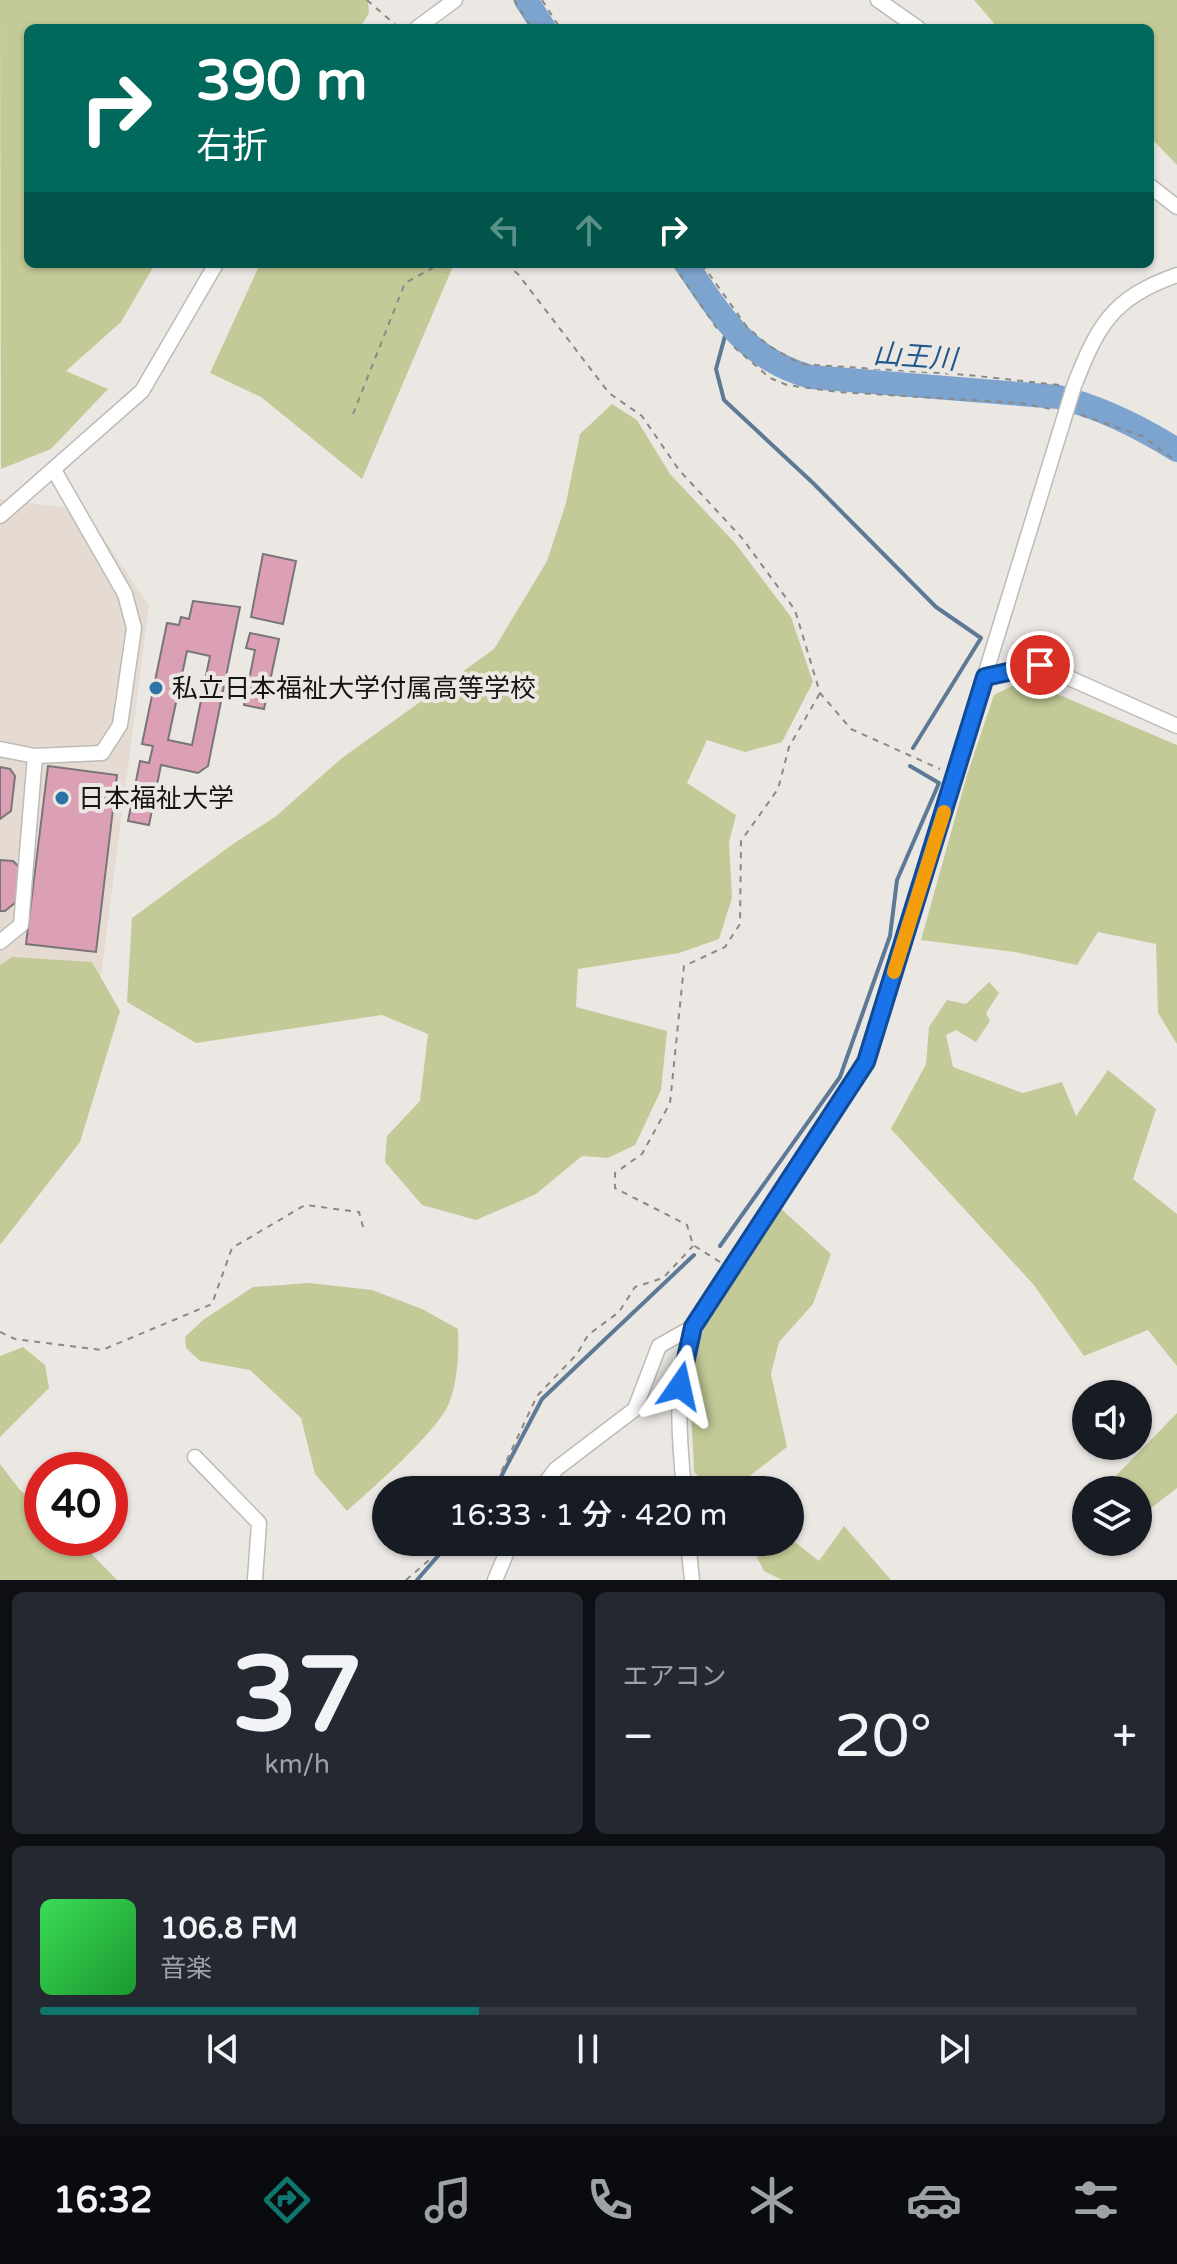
<!DOCTYPE html>
<html lang="ja">
<meta charset="utf-8">
<style>
:root{--surface:#171b24;--page:#242831;--text:#f1f3f6;--muted:#9ea1a6;--line:#363941;--accent:#0f766e}
body{margin:0;font-family:"Varela Round","Noto Sans JP",sans-serif;background:var(--page);color:var(--text);height:100vh;display:flex;flex-direction:column;font-size:30px;white-space:nowrap}
*{box-sizing:border-box;margin:0}
p{font-size:26px;color:var(--muted)}
.icon{flex:none;width:44px;height:44px;fill:none;stroke:currentColor;stroke-width:2;stroke-linecap:round;stroke-linejoin:round}
.map{position:relative;height:1580px;overflow:hidden}
.side{display:flex;flex-direction:column;gap:12px;padding:12px;background:#0d0f14;flex:1}
.side>*{flex:none}
.banner{position:absolute;left:24px;top:24px;width:1130px;height:244px;border-radius:12px;box-shadow:0 2px 6px #0004;background:#00695c;color:#fff;overflow:hidden}
.buttons{position:absolute;left:1072px;top:1380px;display:grid;gap:16px}
.buttons a{display:grid;place-items:center;width:80px;height:80px;border-radius:50%;background:var(--surface);box-shadow:0 2px 6px #0004;font-size:40px}
.speed{position:absolute;left:24px;top:1452px;display:flex;gap:16px;font-size:40px;font-weight:700;text-align:center}
.speed>*{display:grid;place-content:center;width:104px;height:104px;border-radius:50%;background:var(--surface);box-shadow:0 2px 6px #0004;line-height:1}
.speed .limit{border:12px solid #d22;background:#fff;color:#111}
.pin{position:absolute;display:grid;place-items:center;width:68px;height:68px;color:#fff;margin:-34px;border:4px solid #fff;border-radius:50%;box-shadow:0 2px 8px #0007}
.me{position:absolute;width:88px;margin:-44px;rotate:11deg;stroke-linejoin:round;filter:drop-shadow(0 0 6px #0008)}
.turn{display:flex;align-items:center;gap:28px;height:168px;padding:0 40px;font-size:36px}
.turn .icon{width:104px;height:104px;stroke-width:2.5}
.turn b{display:block;font-size:56px;line-height:68px}
.lanes{display:flex;align-items:center;height:76px;padding:0 40px;background:#0003;justify-content:center;gap:40px;direction:ltr}
.lanes .off{opacity:.35}
.big{font-size:60px;font-weight:600;line-height:1.1}
.side .card{flex:1;display:flex;flex-direction:column;justify-content:center;gap:12px;min-width:0;padding:0 28px;border-radius:12px;background:var(--page)}
.side .dial{align-items:center;gap:0}
.dial b{font-size:104px;line-height:1}
.song{display:flex;align-items:center;gap:24px}
.cover{width:96px;height:96px;border-radius:12px;background:linear-gradient(135deg,hsl(130 70% 55%),hsl(130 70% 35%))}
.played{height:8px;border-radius:4px;background:linear-gradient(90deg,var(--accent) 40%,var(--line) 40%)}
.keys{display:flex;justify-content:space-around;direction:ltr}
.heat{display:flex;justify-content:space-between;align-items:center;font-size:44px;direction:ltr}
.side .tiles{flex:1;display:grid;gap:12px;grid-template-columns:1fr 1fr}
.card:last-child{grid-column:span 2}
.trip{position:absolute;left:372px;top:1476px;width:432px;height:80px;border-radius:40px;background:var(--surface);box-shadow:0 2px 6px #0004;font-weight:600;line-height:80px;text-align:center}
.dock{display:flex;height:128px;justify-content:space-around;align-items:center;background:#090b0e;color:var(--muted)}
.dock .icon{width:56px;height:56px}
.dock .on{color:var(--accent)}
.dock b{font-size:36px;color:var(--text)}
.map>svg:first-child{display:block}
</style>
<div class="map">
<svg width="1177" height="1580" viewBox="0 0 1177 1580">
<rect width="100%" height="100%" fill="#ebe8e4"/>
<path fill="#e5dbd2" d="M0,499L85,510L149,606L99,990H0Z"/>
<path fill="#c3ca97" d="M0,0H368L369,13L360,28H28V264H155L121,322L66,371L108,389L51,449L1,469Z
M974,0H1177V165L1150,137V28H998Z
M260,264H454L362,479L261,397L210,373Z
M612,404L637,420L670,474L735,543L791,617L813,682L782,742L745,752L707,740L687,783L736,815L729,842L732,898L719,939L679,953L578,969L576,1007L667,1031L661,1090L635,1145L608,1158L582,1156L536,1194L476,1220L422,1205L385,1162L387,1136L420,1101L428,1034L382,1015L196,1043L127,1002L132,918L233,844L275,817L342,758L494,649L547,561L566,503L580,434Z
M1024,680L1177,745V1044L1158,1013L1156,944L1098,932L1077,965L1015,952L921,940L967,775L994,695Z
M12,957L92,962L120,1011L80,1142L0,1245V965Z
M989,982L999,993L986,1013L990,1021L976,1042L956,1030L946,1035L953,1067L1023,1093L1062,1082L1076,1116L1108,1070L1156,1109L1133,1179L1177,1214V1366L1148,1330L1084,1356L1033,1284L891,1129L926,1064L929,1027L947,1000L966,1004Z
M779,1207L831,1254L813,1304L779,1342L771,1374L787,1447L747,1478L767,1490H714L694,1472C693,1434 686,1377 699,1342C715,1294 752,1249 779,1207Z
M309,1283L372,1290L422,1309L458,1329C459,1352 458,1381 449,1403C439,1430 371,1490 347,1511L315,1474L301,1418L250,1370L200,1361L186,1348L185,1337L203,1320L253,1287Z
M23,1347L45,1365L49,1388L0,1437V1356Z
M1177,1413V1488L1138,1518V1490H1107L1105,1487Z
M0,1464L20,1490L42,1509V1538H76L117,1580H0Z
M844,1526L891,1580H782L764,1571L749,1542H790V1538L819,1561Z"/>
<g fill="none" stroke-linecap="round" stroke-linejoin="round">
<path stroke="#5e7996" stroke-width="4" d="M728,325L716,369L724,400L813,483L936,607L981,638L913,748
M720,1246L840,1077L890,936L897,880L939,783L910,766
M494,1490L542,1399L694,1255
M417,1580L450,1542"/>
<path stroke="#7da4ce" stroke-width="24" d="M526,0L544,28
M686,264C722,317 746,359 811,377L1058,397C1101,407 1140,427 1177,450"/>
</g>
<path fill="#dba0b6" stroke="#7a7577" stroke-width="2" fill-rule="evenodd" d="M263,554L296,561L283,624L251,617Z
M193,601L240,607L208,766L198,773L161,765L149,825L128,821L140,761L149,763L153,746L142,744L167,623L179,625L181,617L189,619ZM187,651L210,656L192,745L168,740Z
M250,633L279,639L264,709L244,705L255,650L246,648Z
M48,766L117,775L96,952L26,944Z
M0,767L10,769L15,776L11,811L0,819Z
M0,860L13,861L19,867L16,902L5,911H0Z"/>
<g fill="none" stroke-linecap="round" stroke-linejoin="round">
<defs>
<path id="minor" d="M878,0L918,28
M417,28L455,0
M1150,186L1177,207
M0,516L142,391L216,264
M985,677L1040,665L1177,726
M0,749L35,756L102,753L120,725L134,628L125,594L54,470
M0,942L21,925L35,756
M195,1457L259,1523L255,1580
M540,1490L556,1469L635,1409L659,1346L693,1327
M684,1490C678,1425 675,1391 693,1327L866,1062L1074,386C1098,325 1112,298 1177,275
M688,1542L692,1580
M495,1580L511,1542"/>
</defs>
<use href="#minor" stroke="#bebbb7" stroke-width="17"/>
<path stroke="#8b8986" stroke-width="2" stroke-dasharray="6 6" stroke-linecap="butt" d="M367,0L399,28
M514,0L532,28
M542,0L560,28
M505,264L518,274L609,393L642,416L679,470L742,538L795,610L820,693L851,729L940,769
M673,264L720,333
M702,264L747,327L769,346L801,364L968,375L1059,385
M734,347L770,378L787,385L838,392L1020,403L1051,409
M353,414L405,283L440,264
M1081,415L1142,436L1177,462
M720,1262L693,1245L687,1225L615,1188V1173L642,1154L670,1103L684,966L725,947L740,924L741,841L778,789L789,747L820,693
M0,1332L15,1339L102,1350L212,1304L232,1248L305,1205L359,1212L363,1227
M487,1490L497,1481L537,1396L577,1354L588,1335L619,1312L635,1287L663,1278L693,1246
M406,1580L428,1561L436,1542"/>
<use href="#minor" stroke="#fff" stroke-width="14"/>
</g>
<g fill="none" stroke-linecap="round" stroke-linejoin="round">
<defs>
<path id="route" d="M680,1386L693,1327L866,1062L985,677L1040,665"/>
</defs>
<use href="#route" stroke="#114b97" stroke-width="20"/>
<use href="#route" stroke="#1a73e8" stroke-width="14"/>
<path stroke="#f59e0b" stroke-width="14" d="M894,972L944,812"/>
</g>
<g fill="#2f72a8" stroke="#ebe8e4" stroke-width="3">
<circle cx="156" cy="688" r="8"/>
<circle cx="62" cy="798" r="8"/>
</g>
<g text-anchor="middle" stroke-width="8" stroke-linejoin="round" paint-order="stroke">
<g font-size="26" fill="#161514" stroke="#ebe8e4" text-anchor="start">
<text x="172" y="697">私立日本福祉大学付属高等学校</text>
<text x="78" y="807">日本福祉大学</text>
</g>
<g font-size="28" font-style="italic" fill="#20578c" stroke="#ebe8e4">
<text transform="translate(915 356) rotate(4)" y="10">山王川</text>
</g>
</g>
</svg>
<div class="buttons">
<a><svg class="icon" aria-label="sound" viewBox="0 0 24 24"><path d="M4 9h4l5-4v14l-5-4H4zM17 9q2 3 0 6"/></svg></a>
<a><svg class="icon" aria-label="layers" viewBox="0 0 24 24"><path d="M12 4l9 5-9 5-9-5zM3 14l9 5 9-5"/></svg></a>
</div>
<div class="speed"><div class="limit">40</div></div>
<div class="pin" style="left:1040px;top:665px;background:#d93025"><svg class="icon" aria-label="arrive" viewBox="0 0 24 24"><path d="M6 21V4h12l-3 4 3 4H6"/></svg></div>
<svg class="me" style="left:680px;top:1386px" viewBox="-20 -20 40 40"><path d="M0-17L14 15 0 8-14 15z" fill="#1a73e8" stroke="#fff" stroke-width="4"/></svg>
<div class="trip">16:33 · 1 分 · 420 m</div>
<div class="banner">
<div class="turn"><svg class="icon" aria-label="right" viewBox="0 0 24 24"><path d="M7 20v-9h11M14 6l5 5-5 5"/></svg><div><b>390 m</b>右折</div></div>
<div class="lanes"><svg class="icon off" aria-label="left" viewBox="0 0 24 24"><path d="M17 20v-9H6M10 6l-5 5 5 5"/></svg><svg class="icon off" aria-label="ahead" viewBox="0 0 24 24"><path d="M12 20V5M6 11l6-6 6 6"/></svg><svg class="icon" aria-label="right" viewBox="0 0 24 24"><path d="M7 20v-9h11M14 6l5 5-5 5"/></svg></div>
</div>
</div>
<section class="side">
<div class="tiles">
<div class="card dial"><b>37</b><p>km/h</p></div>
<div class="card"><p>エアコン</p>
<div class="heat"><a>−</a><b class="big">20°</b><a>+</a></div>
</div>
<div class="card">
<div class="song"><i class="cover"></i><div><b>106.8 FM</b><p>音楽</p></div></div>
<div class="played"></div>
<div class="keys"><svg class="icon" aria-label="previous" viewBox="0 0 24 24"><path d="M18 5L8 12l10 7zM5 5v14"/></svg><svg class="icon" aria-label="pause" viewBox="0 0 24 24"><path d="M8 5v14M16 5v14"/></svg><svg class="icon" aria-label="next" viewBox="0 0 24 24"><path d="M6 5l10 7-10 7zM19 5v14"/></svg></div>
</div>
</div>
</section>
<nav class="dock">
<b>16:32</b>
<svg class="icon on" aria-label="directions" viewBox="0 0 24 24"><path d="M12 3l9 9-9 9-9-9zM9 14v-3h6M13 9l2 2-2 2"/></svg>
<svg class="icon" aria-label="music" viewBox="0 0 24 24"><path d="M9 18V5l10-2v13"/><circle cx="6" cy="18" r="3"/><circle cx="16" cy="16" r="3"/></svg>
<svg class="icon" aria-label="phone" viewBox="0 0 24 24"><path d="M5 4h4l2 5-3 2q2 4 5 5l2-3 5 2v4C11 20 4 13 5 4z"/></svg>
<svg class="icon" aria-label="climate" viewBox="0 0 24 24"><path d="M12 3v18M4 7l16 10M4 17L20 7"/></svg>
<svg class="icon" aria-label="car" viewBox="0 0 24 24"><path d="M5 17H2v-5l4-1 3-4h7l3 4 3 1v5h-3M9 17h6M6 11h13"/><circle cx="7" cy="17" r="2"/><circle cx="17" cy="17" r="2"/></svg>
<svg class="icon" aria-label="filters" viewBox="0 0 24 24"><path d="M4 7h16M4 17h16"/><circle cx="9" cy="7" r="2"/><circle cx="15" cy="17" r="2"/></svg>
</nav>
